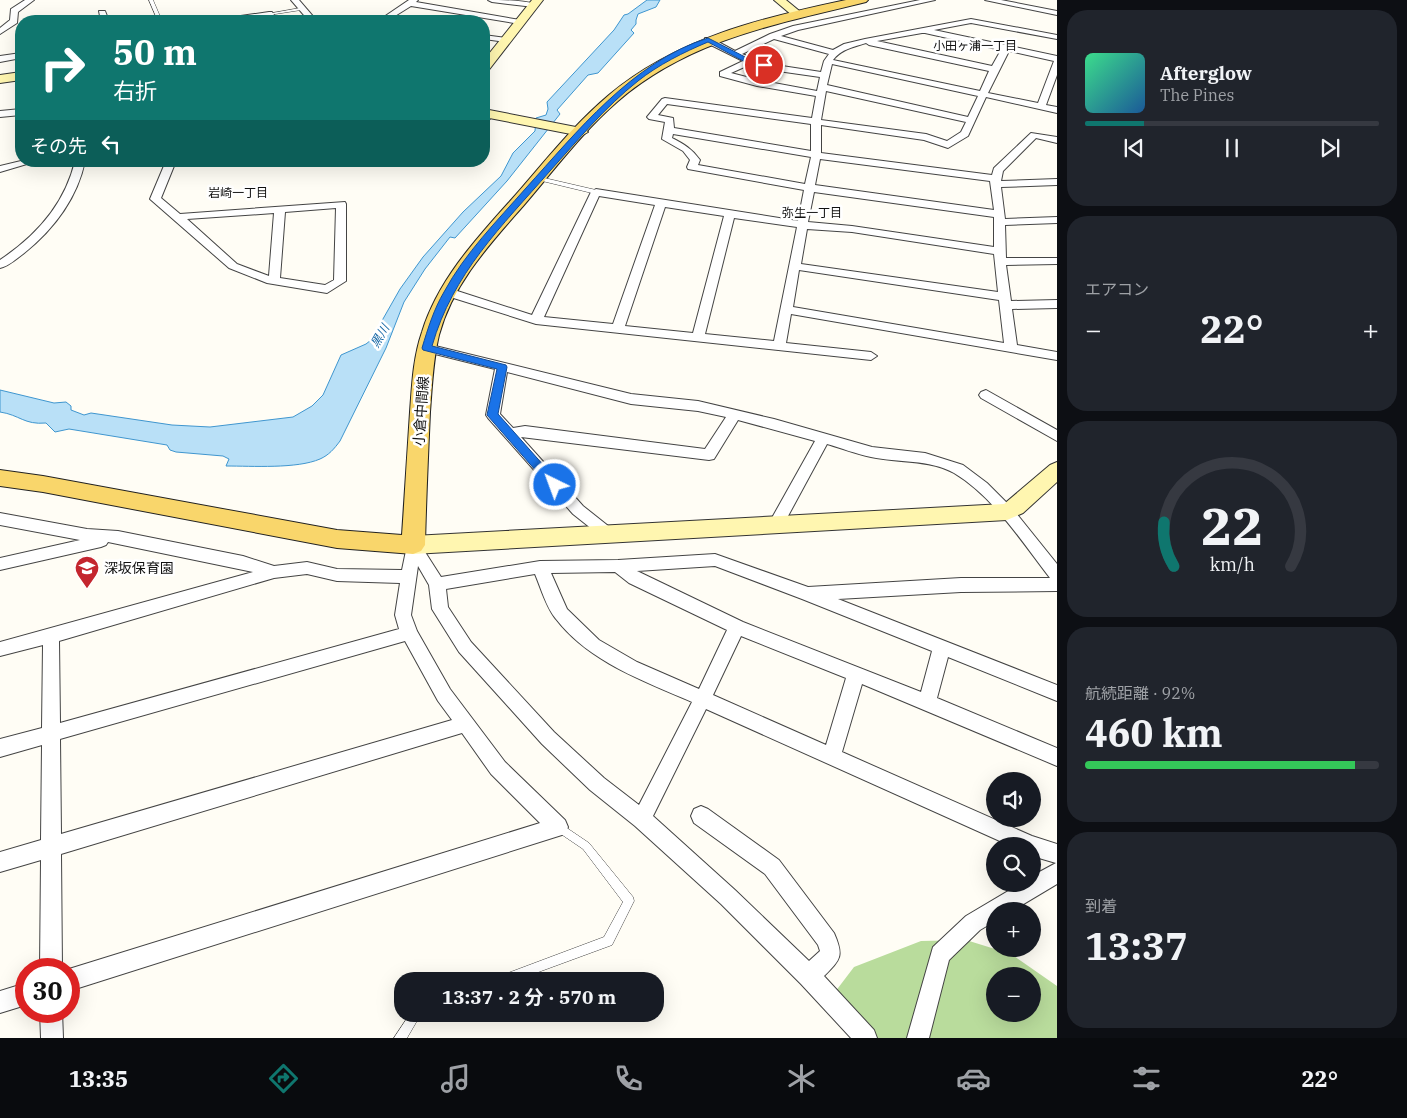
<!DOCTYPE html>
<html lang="ja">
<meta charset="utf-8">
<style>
:root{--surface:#171b24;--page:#20242c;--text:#f1f3f6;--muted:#9ea1a6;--line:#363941;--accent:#0f766e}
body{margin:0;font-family:"IBM Plex Serif","Noto Sans JP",serif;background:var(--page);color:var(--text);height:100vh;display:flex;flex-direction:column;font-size:19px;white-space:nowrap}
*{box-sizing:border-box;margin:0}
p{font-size:16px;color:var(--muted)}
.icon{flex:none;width:28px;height:28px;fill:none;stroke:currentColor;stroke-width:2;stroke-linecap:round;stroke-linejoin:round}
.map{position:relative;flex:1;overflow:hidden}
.side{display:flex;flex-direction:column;gap:10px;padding:10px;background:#0d0f14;width:350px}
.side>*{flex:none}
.guide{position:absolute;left:15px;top:15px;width:475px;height:152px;border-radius:20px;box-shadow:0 5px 20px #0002;background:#0f766e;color:#fff;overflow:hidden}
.tools{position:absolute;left:986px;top:772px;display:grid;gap:10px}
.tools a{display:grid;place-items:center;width:55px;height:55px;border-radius:50%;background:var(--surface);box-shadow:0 5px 20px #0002;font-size:25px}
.speed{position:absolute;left:15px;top:958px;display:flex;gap:10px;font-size:25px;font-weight:700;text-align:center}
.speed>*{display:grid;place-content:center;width:65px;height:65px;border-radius:50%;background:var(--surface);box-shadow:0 5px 20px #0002;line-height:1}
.speed .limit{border:8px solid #d22;background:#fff;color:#111}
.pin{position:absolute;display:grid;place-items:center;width:42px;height:42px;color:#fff;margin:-21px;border:2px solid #fff;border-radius:50%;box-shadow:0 1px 5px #0007}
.me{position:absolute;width:55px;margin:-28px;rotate:318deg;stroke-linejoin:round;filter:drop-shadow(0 0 4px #0008)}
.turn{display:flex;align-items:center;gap:18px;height:105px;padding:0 15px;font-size:22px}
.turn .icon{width:65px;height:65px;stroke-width:2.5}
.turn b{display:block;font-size:35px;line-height:42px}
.then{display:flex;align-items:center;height:48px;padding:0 15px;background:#0003;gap:10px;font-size:19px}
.big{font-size:38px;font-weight:700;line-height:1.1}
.side .card{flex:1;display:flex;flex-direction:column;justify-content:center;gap:8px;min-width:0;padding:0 18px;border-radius:20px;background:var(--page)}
.side .dial{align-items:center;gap:0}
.dial svg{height:130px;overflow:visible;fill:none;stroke:var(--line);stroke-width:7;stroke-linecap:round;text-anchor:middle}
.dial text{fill:var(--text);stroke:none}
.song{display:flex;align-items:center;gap:15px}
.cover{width:60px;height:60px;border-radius:8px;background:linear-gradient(135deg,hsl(150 70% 55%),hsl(210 70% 35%))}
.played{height:5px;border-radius:2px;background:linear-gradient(90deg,var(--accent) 20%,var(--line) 20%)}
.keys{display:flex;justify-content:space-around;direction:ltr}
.heat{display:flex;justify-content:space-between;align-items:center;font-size:28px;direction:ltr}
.charge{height:8px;border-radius:4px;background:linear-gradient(90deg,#34c759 92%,var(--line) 0)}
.trip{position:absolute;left:394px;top:972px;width:270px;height:50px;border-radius:20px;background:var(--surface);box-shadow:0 5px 20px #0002;font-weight:700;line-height:50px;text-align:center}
.tabs{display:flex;height:80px;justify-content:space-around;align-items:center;background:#090b0e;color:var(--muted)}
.tabs .icon{width:35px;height:35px}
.tabs .current{color:var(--accent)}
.tabs b{font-size:22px;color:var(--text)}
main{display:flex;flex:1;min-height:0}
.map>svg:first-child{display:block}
</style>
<main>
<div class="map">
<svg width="1057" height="1038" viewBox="0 0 1057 1038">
<rect width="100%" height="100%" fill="#fffdf5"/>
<path fill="#b9dc9c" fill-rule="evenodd" d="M966,940L1011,954L1057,986V1038H853L835,992L854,967L921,941ZM995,976H1032V1014H995Z"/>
<path fill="#b9e0f7" stroke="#3f96cf" d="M647,0H660L656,7L638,14L636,20V24L631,30L634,33L598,73L588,75L557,110L560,114L507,181L455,238L450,237L425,269L404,302L386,348L340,441C334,449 329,455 320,459C297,469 252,466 226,466L229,459L223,456L176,452L170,450L167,445L69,429L55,432L46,423C24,425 20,415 0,412V390L54,403L66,402L71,406V410L84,415L91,413L172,425L210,427L293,417L312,406L323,395L341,355L366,344L371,340L400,289L423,257L463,212L501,176L513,153L535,131L536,118L546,115L548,109L547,102L614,30L624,15L628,14Z"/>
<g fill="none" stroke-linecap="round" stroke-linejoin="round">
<defs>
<path id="lane" d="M149,0H153L162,21H158Z
M300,8H301V10L269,15L267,14Z
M540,177L596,190L599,192L596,194L538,180V178Z
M558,822L589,843L633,897L634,901L612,945L514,981H495L496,977L500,976L604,937L623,902L583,849L555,830L553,827L555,824Z
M410,1014H421L407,1038H394Z"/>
<path id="street" d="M25,0H34L18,12L17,23L0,34V28L10,20L11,9Z
M291,0H299L317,21H309Z
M409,0H418L416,2L520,20L524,22L520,24L411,6L387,21H378Z
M488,0C502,0 526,0 538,5L534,7L492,2Z
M920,0H935L798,30L781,36L833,50L844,44L865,39L971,19L1057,35V39L971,23L934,30L1057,56V75L1046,105L1057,107V113L986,97L968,136L948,148L924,140L821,125V153L992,175L994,168L1031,133L1057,137V143L1036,138L1003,171L1001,181L1057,179V185L1001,187L1005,219L1057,217V223L1005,225L1006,258H1057V264L1006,265L1011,301L1057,300V308L1012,309L1017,345L1057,352V360L791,314L786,343L871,352L877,356L871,360L536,324L444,295L442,292L448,288L532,315L591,192L596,189L798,221L804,190L688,169L687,167L690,160L683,151L662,139L665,122L649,119L647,117L662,99L665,98L812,118L816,96L757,86L720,76V72L743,61L705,42V38H711L735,51L770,34L793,26ZM922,33H925L1001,50L992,66L877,41ZM774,39L829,54L824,61L821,72L769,64L742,54ZM866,43L869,45L989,71L980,91L833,60C841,49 854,47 866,43ZM1009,51L1054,61L1038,103L988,93ZM751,64L778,71L820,77L817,91L758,80L731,73ZM832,64L978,96L968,117L827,85ZM826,91L966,122L961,132L947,141L926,134L821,120ZM667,104L811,124V151L674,128L673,118L658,115ZM673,134L811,157L805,184L698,165L700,160C692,149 684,144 672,138ZM820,159L990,181L994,210L815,185ZM814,192L994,217V247L852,226L808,222ZM599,196L655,205L613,324L544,317ZM665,207L724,216L693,333L625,326ZM734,218L797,227L774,341L705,334ZM807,229L852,232L994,254L998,292L801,264ZM799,270L999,300L1004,343L793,307Z
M985,0H1001L1057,11V15Z
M99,11H105L109,21H101Z
M269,12H272L278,21H270L267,17L235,21H216L220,19Z
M484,35L506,38L510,40L506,42L484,39Z
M21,53V58L0,62V56Z
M21,109V115L0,117V111Z
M489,111L494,114L487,122L484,123V114Z
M21,161H37L0,172V166Z
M75,161H85C77,199 53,230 23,254C16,259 9,266 0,268V260C36,236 65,204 75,161Z
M166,161H176L161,198L180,214L345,202L346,204V281L327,293L267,283L229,268L150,199ZM336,208L334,280L325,285L280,278L285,212ZM274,213L269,276L237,264L187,219Z
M427,344L631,394L698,401L774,419L872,447L925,453L963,465L987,483L1012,508L1057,564V591L961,592L838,599L1057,685V701L948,657L937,698L1057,748V766L862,684L842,752L1032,836L1057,844V884L1012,911H995V921L980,930L949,960L929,1038H907L933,947L966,916L1020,884H1032V876L1056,863L1032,856V846H1011L706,709L653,816L735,890L809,961L820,951L818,945L765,874L694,823L691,816L694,809L701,806L708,809L779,860L834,933C844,956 841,959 824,976L874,1030L877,1038H851L801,984L721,904L635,826L590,790L542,744L459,652L432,609L429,585L418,566L411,615L417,631L450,689L505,762L565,820L568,827L565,834L69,991V969L540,823L491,774L462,733L61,854L62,969H40L41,860L0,872V852L41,840L42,745L0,757V739L42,728L43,645L0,656V642L253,572L108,542L106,545L101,547L0,570V558L80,540L0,525V513L87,529L118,531L243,556L274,566L307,562L337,569L402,570L408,541L413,539L418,541L441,577L540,561L618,560L715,554L808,587L961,578H1050C1022,542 994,497 954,473C929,459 898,463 871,457C856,454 841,448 827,444L781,529L776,531L771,529L768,525L815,441L738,420L714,459L709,460L521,437L583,506L612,529L615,533L612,537L607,539L602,537L573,514L488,418L486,415L495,369L423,351L421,348ZM507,372L631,404L698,411L726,417L705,449L525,426L513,428L500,414ZM715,566L802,599L932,651L921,692L743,622L637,571ZM615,572L629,583L727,630L699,689L637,662L599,640L567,609L551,573ZM307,574L337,581L400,583L395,615L399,629L60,723L59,641L274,578ZM535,574C541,588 546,607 556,619C589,662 644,681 692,702L639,805L604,778L554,732L471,642L448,607L446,589ZM741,636L846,678L826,745L713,695ZM405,641L438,701L452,720L61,834L60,739Z
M986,390L1057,430V441L981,398L979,395L981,392Z
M26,983V1005L0,1013V991Z
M40,1011H62L63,1038H41Z"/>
<path id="secondary" d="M532,0H543L488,71L484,72V60Z
M774,0H786L803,14L797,17L793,16Z
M21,72V80L0,83V75Z
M484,109L581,128L588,132L581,136L484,117Z
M1057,462V482L1023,513L1007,520L413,554L405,551L402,545L405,539L413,536L1004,504L1050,465Z"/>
<path id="primary" d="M846,0H868L866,2C778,24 690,39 618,101C583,131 554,170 524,205C490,244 453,283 439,335C433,360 432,386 430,412C428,456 426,501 425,545L421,551L413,554L337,548L43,492L0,486V470L43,476L337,530L402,535C405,494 407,453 410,412C412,385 413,358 422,332C438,280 476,239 512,199C543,164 573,125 609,95C677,38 761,18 846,0Z"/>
</defs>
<use href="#lane" stroke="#444" stroke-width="1"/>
<use href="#street" stroke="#444" stroke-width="2"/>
<use href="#secondary" stroke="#333" stroke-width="2"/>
<use href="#primary" stroke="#222" stroke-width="2"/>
<use href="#lane" fill="#fff" fill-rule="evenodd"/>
<use href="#street" fill="#fff" fill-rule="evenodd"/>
<use href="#secondary" fill="#fff6b0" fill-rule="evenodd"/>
<use href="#primary" fill="#f9d66b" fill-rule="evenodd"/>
</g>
<path fill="#1a73e8" stroke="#114b97" d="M708,38L751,60L767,65L764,67L747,63L708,42C684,52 658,65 638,81C605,107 578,140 550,171C501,227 453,273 432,346L506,365L507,367L498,414L561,485L555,489L551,488L487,415L497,369L423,350L422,348C428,328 434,309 444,292C465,253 497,221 526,188C577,132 632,62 708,38Z"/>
<defs>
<symbol id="school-pin" viewBox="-11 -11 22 30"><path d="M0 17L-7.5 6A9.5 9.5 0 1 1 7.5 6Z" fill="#c4262e" stroke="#fff"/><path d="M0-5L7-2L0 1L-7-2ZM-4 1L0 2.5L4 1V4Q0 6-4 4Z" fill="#fff"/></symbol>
</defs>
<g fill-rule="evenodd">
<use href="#school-pin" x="73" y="554" width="28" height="38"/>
</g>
<g text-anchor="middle" stroke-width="5" stroke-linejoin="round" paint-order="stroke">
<g font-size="12" fill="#111" stroke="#fff">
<text x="975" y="50">小田ヶ浦一丁目</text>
<text x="238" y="197">岩崎一丁目</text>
<text x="812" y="217">弥生一丁目</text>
</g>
<g font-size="12" font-style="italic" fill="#1768a6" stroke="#fff">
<text transform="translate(380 336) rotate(-60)" y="4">黒川</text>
</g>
<g font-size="14" fill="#111" stroke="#fff">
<text transform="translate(421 411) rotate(-86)" y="5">小倉中間線</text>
</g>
<g font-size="14" fill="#111" stroke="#fff" text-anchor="start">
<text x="104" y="573">深坂保育園</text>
</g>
</g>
</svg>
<div class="tools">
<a><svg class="icon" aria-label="sound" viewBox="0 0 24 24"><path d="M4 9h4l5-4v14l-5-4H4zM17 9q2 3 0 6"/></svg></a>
<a><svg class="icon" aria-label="search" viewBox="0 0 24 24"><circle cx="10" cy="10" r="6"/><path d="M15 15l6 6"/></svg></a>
<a>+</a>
<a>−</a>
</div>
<div class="speed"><div class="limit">30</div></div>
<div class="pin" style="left:764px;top:65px;background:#d93025"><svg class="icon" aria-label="arrive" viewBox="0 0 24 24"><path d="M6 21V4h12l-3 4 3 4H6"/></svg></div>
<svg class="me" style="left:555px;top:485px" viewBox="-20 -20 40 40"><circle r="17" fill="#1a73e8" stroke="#fff" stroke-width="3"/><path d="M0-11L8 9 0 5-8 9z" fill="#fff"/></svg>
<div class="trip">13:37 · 2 分 · 570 m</div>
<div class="guide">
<div class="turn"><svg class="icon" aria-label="right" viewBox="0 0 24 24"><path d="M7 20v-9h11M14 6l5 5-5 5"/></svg><div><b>50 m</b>右折</div></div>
<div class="then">その先<svg class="icon" aria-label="left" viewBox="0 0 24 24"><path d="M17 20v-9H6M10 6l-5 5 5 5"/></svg></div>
</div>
</div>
<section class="side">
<div class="card">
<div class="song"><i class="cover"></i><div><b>Afterglow</b><p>The Pines</p></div></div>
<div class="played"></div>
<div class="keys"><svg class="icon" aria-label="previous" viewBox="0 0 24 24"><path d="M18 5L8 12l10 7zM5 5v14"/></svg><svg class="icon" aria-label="pause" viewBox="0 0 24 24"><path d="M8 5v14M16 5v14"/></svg><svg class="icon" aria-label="next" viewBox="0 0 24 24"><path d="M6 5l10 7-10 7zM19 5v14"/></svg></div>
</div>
<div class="card"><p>エアコン</p>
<div class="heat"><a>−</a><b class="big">22°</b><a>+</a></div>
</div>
<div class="card dial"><svg viewBox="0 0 100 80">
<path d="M14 69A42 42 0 1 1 86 69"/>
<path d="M14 69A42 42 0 0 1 8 42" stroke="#0f766e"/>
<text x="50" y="56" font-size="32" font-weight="700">22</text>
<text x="50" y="72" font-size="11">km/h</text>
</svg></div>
<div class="card"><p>航続距離 · 92%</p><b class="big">460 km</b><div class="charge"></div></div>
<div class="card"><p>到着</p><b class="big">13:37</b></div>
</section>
</main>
<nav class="tabs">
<b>13:35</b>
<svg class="icon current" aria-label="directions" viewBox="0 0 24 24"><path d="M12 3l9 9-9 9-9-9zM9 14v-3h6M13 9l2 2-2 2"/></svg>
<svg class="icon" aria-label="music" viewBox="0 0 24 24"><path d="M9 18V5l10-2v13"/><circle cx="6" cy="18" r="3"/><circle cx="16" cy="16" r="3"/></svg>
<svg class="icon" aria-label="phone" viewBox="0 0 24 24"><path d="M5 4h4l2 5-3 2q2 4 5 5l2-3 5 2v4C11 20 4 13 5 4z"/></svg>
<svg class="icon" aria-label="climate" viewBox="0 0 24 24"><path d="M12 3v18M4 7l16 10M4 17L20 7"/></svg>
<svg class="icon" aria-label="car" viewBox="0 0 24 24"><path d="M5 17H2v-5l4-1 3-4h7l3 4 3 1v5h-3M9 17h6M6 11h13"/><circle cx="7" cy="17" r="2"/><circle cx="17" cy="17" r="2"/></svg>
<svg class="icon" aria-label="filters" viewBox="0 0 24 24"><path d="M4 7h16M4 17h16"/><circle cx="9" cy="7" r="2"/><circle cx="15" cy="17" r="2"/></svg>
<b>22°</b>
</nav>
